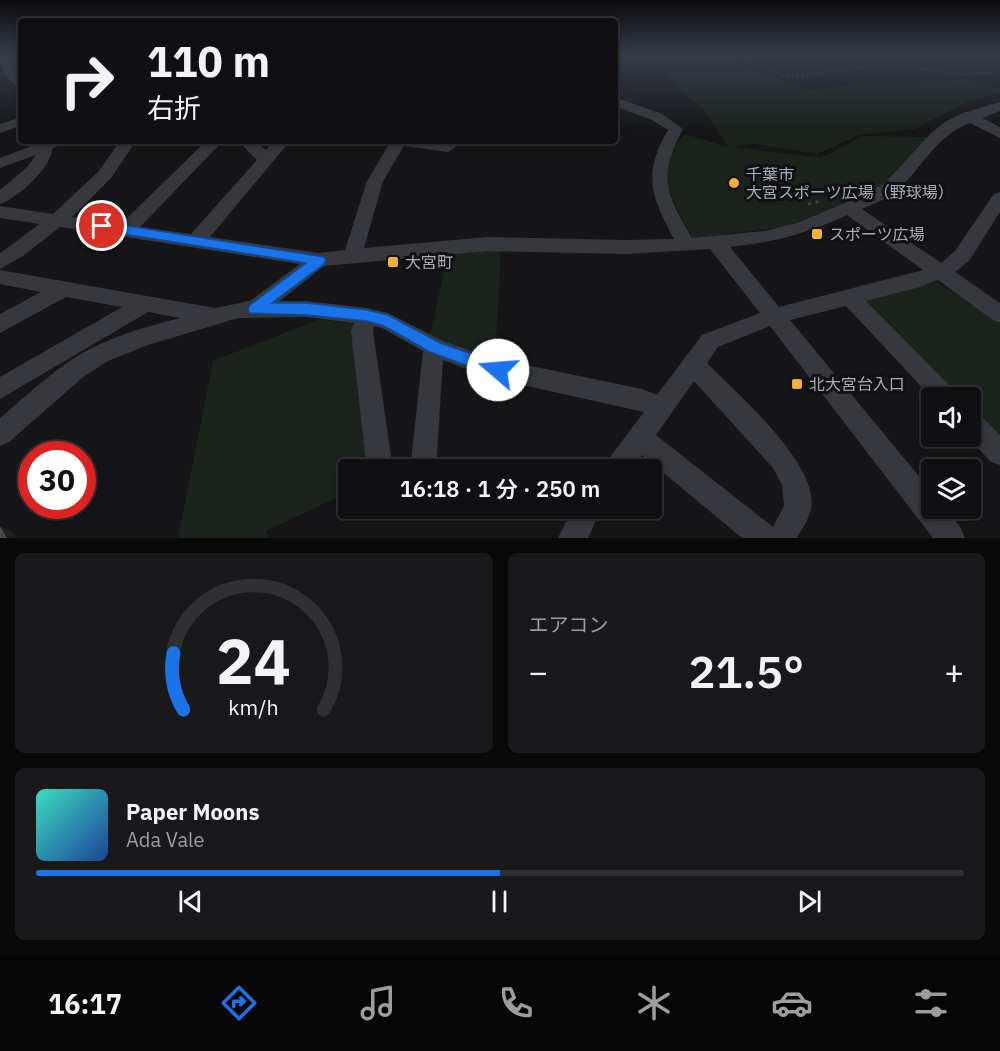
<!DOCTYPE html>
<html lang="ja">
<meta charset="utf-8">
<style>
:root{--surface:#101012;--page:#19191b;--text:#f1f3f6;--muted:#9c9d9f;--line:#303032;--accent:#1a73e8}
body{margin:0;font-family:"IBM Plex Sans","Noto Sans JP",sans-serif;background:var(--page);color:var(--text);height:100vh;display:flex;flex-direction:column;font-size:22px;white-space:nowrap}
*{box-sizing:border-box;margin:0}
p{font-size:20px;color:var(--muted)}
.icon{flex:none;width:33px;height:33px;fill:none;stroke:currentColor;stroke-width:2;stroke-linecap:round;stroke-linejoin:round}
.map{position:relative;height:538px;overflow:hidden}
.sheet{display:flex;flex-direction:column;gap:15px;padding:15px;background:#09090a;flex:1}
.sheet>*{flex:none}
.top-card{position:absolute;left:18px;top:18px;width:600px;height:126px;border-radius:6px;box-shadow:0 3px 9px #0003,0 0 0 2px var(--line);background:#101012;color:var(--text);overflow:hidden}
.controls{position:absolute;left:921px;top:387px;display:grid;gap:12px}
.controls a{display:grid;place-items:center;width:60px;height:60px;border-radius:6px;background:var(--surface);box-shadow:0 3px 9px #0003,0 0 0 2px var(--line);font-size:30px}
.speed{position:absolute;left:18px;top:441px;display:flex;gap:12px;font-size:30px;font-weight:700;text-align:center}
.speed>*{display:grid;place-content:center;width:78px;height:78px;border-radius:50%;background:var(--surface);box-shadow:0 3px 9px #0003,0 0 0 2px var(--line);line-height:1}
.speed .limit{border:9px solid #d22;background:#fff;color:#111}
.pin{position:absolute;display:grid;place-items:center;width:51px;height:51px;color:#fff;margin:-26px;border:3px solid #fff;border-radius:50%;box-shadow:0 2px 6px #0007}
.me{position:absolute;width:66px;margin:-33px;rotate:288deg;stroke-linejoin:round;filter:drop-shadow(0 0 4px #0008)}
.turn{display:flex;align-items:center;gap:21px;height:126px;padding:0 30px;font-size:27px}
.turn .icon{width:78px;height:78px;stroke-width:2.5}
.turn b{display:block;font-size:42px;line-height:51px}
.big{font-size:45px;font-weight:600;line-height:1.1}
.sheet .card{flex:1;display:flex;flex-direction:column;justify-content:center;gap:9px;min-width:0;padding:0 21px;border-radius:9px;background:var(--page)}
.sheet .dial{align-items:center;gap:0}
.dial svg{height:156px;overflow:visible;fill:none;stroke:var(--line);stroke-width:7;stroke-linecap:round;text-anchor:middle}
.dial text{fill:var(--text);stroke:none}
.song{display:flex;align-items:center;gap:18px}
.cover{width:72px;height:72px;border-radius:9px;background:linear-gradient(135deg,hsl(170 70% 55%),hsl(220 70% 35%))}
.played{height:6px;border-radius:3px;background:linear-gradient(90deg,var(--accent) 50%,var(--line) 50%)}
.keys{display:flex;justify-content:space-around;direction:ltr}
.heat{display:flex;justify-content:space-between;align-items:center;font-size:33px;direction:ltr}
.sheet .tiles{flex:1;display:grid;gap:15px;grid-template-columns:1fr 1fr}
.card:last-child{grid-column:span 2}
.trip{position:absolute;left:338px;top:459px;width:324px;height:60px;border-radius:6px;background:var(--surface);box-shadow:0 3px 9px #0003,0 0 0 2px var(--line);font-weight:600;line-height:60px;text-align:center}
.tab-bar{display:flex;height:96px;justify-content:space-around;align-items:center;background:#060607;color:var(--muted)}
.tab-bar .icon{width:42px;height:42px}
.tab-bar .current{color:var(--accent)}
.tab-bar b{font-size:27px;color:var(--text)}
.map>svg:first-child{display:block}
</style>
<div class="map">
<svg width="1000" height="538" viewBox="0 0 1000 538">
<rect width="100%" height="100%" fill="#161618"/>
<path fill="#1c231d" d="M615,55H716L811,90L851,85L970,79L1000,89V93L966,102L915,129L859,135L817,154L752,144L731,147L821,158L862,136L928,137L903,169L869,194L785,227L693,238C683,219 663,187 665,166C666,154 678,142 685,134L728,147L704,110L657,69L615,74Z
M501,247L495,365L429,340L449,249Z
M936,282L1000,319V447L971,416L970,398L953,397L866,301Z
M320,319L364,326L377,469L348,470V492L266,531L269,538H178L213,361Z"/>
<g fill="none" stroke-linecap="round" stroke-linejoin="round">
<path stroke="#3d3f44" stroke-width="2" stroke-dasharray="2 3" stroke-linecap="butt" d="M725,55L783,75L801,76L860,68L903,66L959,74L1000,72"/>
<path stroke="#3d3f44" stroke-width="3" stroke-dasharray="3 4.5" stroke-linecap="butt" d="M808,204L821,201"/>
<path fill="#37383d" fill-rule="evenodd" d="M0,55H5L21,75V88C9,84 0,67 0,55Z
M615,97L662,114L683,129C657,177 666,193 692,238L765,231L797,223L866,194L886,182L931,133L945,122L963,113L1000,102V111L982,118L1000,127V138L970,123C937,135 923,166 899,189C889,198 874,204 862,209L941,263L955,251L994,194L1000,192V212L969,261L955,272L1000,303V322L993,320L938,280L920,287L866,301L955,391L959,398H932L846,306L790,320L932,492V508H945L961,528L965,538H933L770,326L718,347L707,363C736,393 820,464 811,509C809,519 802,529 797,538H742L642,455L632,470H603L607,461L644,412L491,378L443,360L436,470H410L423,351L382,328L374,326L373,331L393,470H367L351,331L354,323L306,317L238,318L148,345L108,361L82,378L9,442L0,446V418C29,394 58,365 92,348C119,334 150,326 180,318L148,312L0,399V377L122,307L66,297L0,333V314L41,292L0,284V270L215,308L250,301L300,264L60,227L23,256L0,269V253L40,224L0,218V206L53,214L99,171L120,141H136L111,178L72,217L121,224L206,141H223L140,227L191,234L257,160L238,141H255L266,150L274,141H290L210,237L319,253L345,250L367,181L391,141H437L453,144L456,147L448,152L404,146L383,181L364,248L488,237L626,240L674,239C651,196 642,175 668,130L652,120L615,106ZM847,215L923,270L779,307L730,247C775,242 806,234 847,215ZM710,249L760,313L702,335L657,395L642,389L492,358L443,341L388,313L367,308L306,301H280L324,266L488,251L626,254ZM694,381L773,468L782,485L784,506L773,527L656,435Z
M21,117V126L0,133V124Z
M45,141H67L52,149C52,167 17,199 0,204V190L26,168L36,155L0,168V158Z
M970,411L979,414L1000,435V465L991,462L967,436H970Z
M573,508H602L588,538H558Z"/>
</g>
<path fill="#212124" d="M0,526L12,532L16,538H6L0,528Z"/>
<path fill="#3f3f44" stroke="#4f5156" stroke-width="1.5" d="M0,528L6,538H0Z"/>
<linearGradient id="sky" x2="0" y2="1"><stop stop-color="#0c0c0d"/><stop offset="0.42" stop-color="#363c48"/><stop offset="1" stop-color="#363c48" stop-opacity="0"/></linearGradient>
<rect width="1000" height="131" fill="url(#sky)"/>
<path fill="#1a73e8" stroke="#114b97" stroke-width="1.5" d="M102,222L324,257L326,260L324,264L272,303H306L367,310L388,315L440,343L504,365L506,370L504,375L498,377L430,352L384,326L367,321L306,315L250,313L248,309L250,305L306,263L98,230L96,226Z"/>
<g fill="#f2b134" stroke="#111113" stroke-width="2">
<circle cx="734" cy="183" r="6"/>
<rect x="811" y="228" width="12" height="12" rx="3"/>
<rect x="387" y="256" width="12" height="12" rx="3"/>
<rect x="791" y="378" width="12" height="12" rx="3"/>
</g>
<g text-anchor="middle" stroke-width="6" stroke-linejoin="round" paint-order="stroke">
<g font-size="16" fill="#a8adb8" stroke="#111113" text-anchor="start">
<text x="746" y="180">千葉市<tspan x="746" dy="18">大宮スポーツ広場（野球場）</tspan></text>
<text x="829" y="240">スポーツ広場</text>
<text x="405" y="268">大宮町</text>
<text x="809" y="390">北大宮台入口</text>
</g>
</g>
</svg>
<div class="controls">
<a><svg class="icon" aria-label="sound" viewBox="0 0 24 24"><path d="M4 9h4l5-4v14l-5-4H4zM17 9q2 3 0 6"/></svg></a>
<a><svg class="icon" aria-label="layers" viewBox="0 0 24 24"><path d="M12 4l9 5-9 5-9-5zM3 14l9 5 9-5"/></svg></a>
</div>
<div class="speed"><div class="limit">30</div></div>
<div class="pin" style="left:102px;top:226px;background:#d93025"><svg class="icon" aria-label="arrive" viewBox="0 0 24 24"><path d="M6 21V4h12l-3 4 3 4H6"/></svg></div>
<svg class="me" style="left:498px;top:370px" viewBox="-20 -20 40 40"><circle r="19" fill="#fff"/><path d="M0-13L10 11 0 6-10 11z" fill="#1a73e8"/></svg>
<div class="trip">16:18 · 1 分 · 250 m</div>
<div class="top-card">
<div class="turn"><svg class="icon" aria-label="right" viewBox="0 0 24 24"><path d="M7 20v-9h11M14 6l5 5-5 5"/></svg><div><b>110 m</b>右折</div></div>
</div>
</div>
<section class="sheet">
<div class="tiles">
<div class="card dial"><svg viewBox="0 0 100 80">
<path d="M14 69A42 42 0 1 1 86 69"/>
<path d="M14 69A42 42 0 0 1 9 40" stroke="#1a73e8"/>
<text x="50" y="56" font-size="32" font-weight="700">24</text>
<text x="50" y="72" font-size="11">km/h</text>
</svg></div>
<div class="card"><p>エアコン</p>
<div class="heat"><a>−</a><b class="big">21.5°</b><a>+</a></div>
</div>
<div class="card">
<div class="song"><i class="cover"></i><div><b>Paper Moons</b><p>Ada Vale</p></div></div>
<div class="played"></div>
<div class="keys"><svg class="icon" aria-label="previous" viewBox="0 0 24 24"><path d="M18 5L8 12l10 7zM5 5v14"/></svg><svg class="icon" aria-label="pause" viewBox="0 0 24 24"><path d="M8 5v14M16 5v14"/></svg><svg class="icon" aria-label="next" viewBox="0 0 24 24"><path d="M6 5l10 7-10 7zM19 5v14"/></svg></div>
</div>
</div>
</section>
<nav class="tab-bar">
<b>16:17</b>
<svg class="icon current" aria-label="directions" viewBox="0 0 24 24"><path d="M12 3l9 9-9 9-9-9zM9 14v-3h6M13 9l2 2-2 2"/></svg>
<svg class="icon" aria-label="music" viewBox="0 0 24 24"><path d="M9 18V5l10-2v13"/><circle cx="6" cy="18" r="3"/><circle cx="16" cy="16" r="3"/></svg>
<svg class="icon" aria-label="phone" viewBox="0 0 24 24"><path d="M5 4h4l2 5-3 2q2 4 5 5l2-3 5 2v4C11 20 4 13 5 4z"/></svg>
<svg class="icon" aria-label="climate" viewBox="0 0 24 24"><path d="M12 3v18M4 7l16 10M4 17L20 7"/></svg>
<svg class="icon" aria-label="car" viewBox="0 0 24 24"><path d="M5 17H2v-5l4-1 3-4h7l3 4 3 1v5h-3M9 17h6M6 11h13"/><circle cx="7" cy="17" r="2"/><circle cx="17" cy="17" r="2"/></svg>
<svg class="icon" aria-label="filters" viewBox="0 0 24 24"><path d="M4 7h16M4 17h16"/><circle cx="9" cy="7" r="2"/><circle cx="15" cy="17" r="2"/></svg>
</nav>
